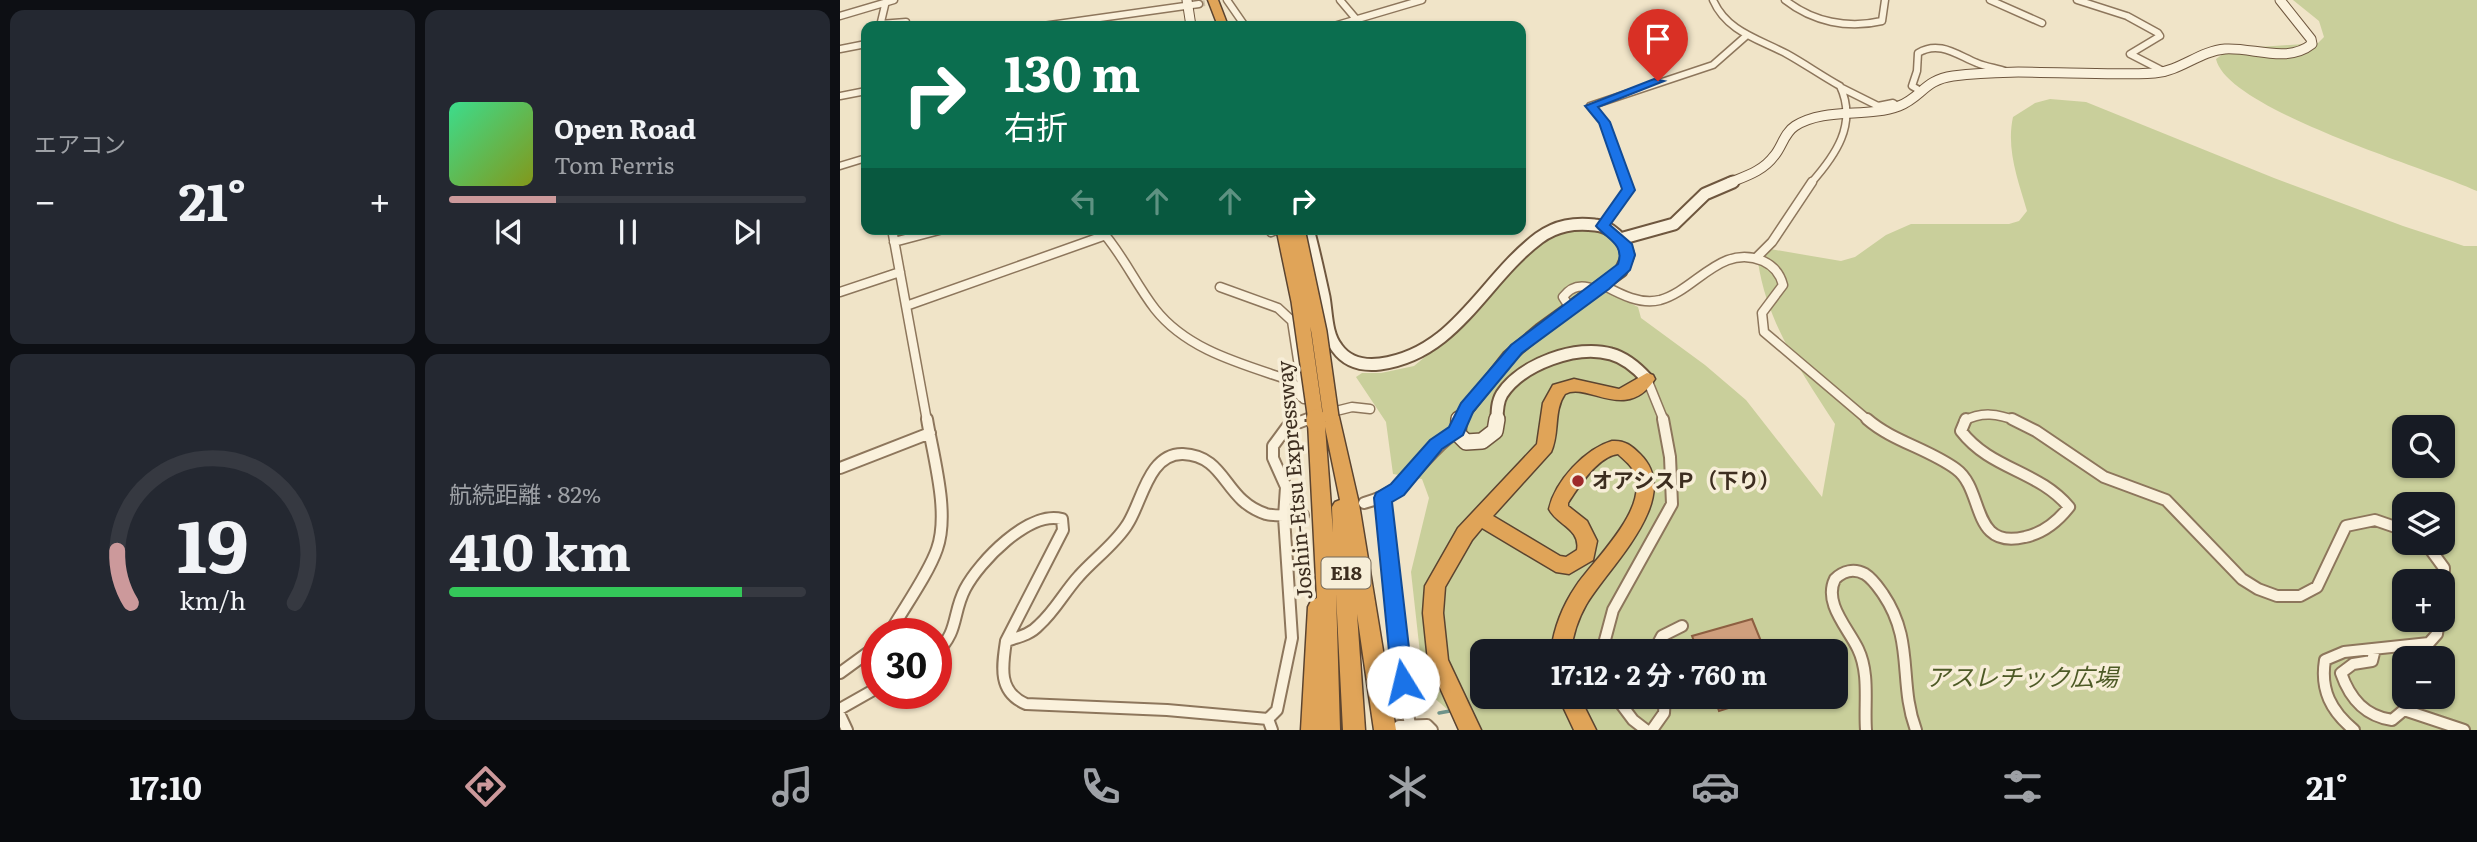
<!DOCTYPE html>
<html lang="ja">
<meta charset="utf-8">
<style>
:root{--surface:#171b24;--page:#242831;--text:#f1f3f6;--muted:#9ea1a6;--line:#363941;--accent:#cc999b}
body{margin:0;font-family:Literata,"Noto Sans JP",serif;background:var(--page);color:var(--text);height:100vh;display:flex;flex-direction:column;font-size:26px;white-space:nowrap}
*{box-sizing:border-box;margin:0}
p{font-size:23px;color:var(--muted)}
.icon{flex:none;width:38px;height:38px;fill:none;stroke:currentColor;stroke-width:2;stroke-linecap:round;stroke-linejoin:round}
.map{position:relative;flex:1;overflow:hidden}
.side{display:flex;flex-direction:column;gap:10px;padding:10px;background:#0d0f14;width:840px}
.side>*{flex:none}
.hud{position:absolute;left:21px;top:21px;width:665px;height:214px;border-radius:14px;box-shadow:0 2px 5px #0004;background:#0b6e4f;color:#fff;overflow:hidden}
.fabs{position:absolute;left:1552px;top:415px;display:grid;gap:14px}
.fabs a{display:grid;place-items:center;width:63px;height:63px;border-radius:14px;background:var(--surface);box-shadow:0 2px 5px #0004;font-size:35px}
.speed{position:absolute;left:21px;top:618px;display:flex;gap:14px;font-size:35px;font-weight:700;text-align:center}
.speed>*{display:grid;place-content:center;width:91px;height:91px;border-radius:50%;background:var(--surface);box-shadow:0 2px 5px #0004;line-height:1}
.speed .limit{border:10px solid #d22;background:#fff;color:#111}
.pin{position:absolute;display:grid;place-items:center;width:60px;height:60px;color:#fff;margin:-72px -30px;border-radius:50% 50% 50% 0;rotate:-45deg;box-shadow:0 0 7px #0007}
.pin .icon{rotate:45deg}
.me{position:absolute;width:77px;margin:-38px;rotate:351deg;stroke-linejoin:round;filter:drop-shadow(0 0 5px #0008)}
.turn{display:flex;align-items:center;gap:24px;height:147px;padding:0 28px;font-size:32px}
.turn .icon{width:91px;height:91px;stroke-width:2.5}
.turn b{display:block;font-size:49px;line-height:60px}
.lanes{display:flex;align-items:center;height:66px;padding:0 28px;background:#0003;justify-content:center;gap:35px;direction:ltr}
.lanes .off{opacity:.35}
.big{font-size:52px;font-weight:700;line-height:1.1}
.side .tile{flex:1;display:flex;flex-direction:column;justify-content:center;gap:10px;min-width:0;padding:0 24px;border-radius:14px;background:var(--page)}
.side .dial{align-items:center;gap:0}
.dial svg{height:182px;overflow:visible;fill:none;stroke:var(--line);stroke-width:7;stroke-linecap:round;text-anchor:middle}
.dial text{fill:var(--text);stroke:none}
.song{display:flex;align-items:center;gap:21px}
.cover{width:84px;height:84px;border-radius:10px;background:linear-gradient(135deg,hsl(150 70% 55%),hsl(70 70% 35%))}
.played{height:7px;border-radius:4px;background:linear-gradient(90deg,var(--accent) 30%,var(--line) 30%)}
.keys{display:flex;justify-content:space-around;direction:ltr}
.heat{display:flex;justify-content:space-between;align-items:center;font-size:38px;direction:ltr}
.charge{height:10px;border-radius:5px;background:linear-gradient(90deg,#34c759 82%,var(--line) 0)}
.side .tiles{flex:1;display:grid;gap:10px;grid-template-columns:repeat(2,1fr)}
.trip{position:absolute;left:630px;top:639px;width:378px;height:70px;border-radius:14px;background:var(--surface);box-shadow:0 2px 5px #0004;font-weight:700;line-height:70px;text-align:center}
.tab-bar{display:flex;height:112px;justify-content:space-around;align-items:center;background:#090b0e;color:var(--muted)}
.tab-bar .icon{width:49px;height:49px}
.tab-bar .on{color:var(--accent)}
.tab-bar b{font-size:32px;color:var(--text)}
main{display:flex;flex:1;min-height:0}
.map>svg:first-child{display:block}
</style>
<main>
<section class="side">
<div class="tiles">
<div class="tile"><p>エアコン</p>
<div class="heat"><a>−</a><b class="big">21°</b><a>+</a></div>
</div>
<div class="tile">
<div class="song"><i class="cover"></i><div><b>Open Road</b><p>Tom Ferris</p></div></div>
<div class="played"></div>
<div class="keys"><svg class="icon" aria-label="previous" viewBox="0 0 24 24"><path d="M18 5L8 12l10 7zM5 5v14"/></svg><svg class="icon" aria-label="pause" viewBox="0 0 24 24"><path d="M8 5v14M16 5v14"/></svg><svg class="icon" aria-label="next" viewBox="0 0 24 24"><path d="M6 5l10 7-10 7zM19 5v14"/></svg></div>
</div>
<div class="tile dial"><svg viewBox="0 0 100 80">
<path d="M14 69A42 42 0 1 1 86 69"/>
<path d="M14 69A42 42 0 0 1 8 46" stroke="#cc999b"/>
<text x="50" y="56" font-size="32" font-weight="700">19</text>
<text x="50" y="72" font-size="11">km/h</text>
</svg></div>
<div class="tile"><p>航続距離 · 82%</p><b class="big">410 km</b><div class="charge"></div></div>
</div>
</section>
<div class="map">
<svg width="1637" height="730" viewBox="0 0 1637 730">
<rect width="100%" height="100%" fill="#f0e4c8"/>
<path fill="#c9cf9b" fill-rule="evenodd" d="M1453,0H1637V191C1588,168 1387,110 1376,59L1390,49L1478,43L1484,37L1479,21Z
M1210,99L1246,102L1434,178L1563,226L1624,246H1637V730H631L584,689L571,572L589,498L582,479L553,474L546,422L516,377L522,373H541L574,366L633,317L693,247L713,234L743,226L764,231L781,247L777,269L757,286L798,307L801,318L865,365L906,400L982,497L995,424C962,373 927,323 918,262L930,249L1001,261L1015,257L1046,235L1071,224H1169L1179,221L1187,211C1178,180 1166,149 1173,117L1195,103ZM1564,427H1603V466H1564ZM1564,504H1603V542H1564ZM1564,581H1603V620H1564ZM642,651H996V696H642ZM1564,658H1603V696H1564Z"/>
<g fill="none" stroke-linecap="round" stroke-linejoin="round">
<path stroke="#6f938a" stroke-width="3.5" d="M599,713L610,711"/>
</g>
<path fill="#cf9f7d" stroke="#8d5f41" stroke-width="2" d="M912,619L925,651H858L852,636Z
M874,696H920V698L879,711Z"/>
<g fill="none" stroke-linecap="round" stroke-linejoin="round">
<path stroke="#ccc0a6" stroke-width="6" stroke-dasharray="6 3.5" stroke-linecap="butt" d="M359,4L379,1"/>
<defs>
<path id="street-far2" d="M387,0L405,26
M500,0L522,26
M873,0C887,32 919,39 947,54C965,64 982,76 1000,86C1018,124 995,156 971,183
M945,0C973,22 1008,29 1042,21L1045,0
M1150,0L1202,23
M1237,0L1287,16L1318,33L1320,36L1290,54L1325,72
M0,16L54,0
M40,24L66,22
M40,26L46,1
M203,26L359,4
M494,26L582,0
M0,49L26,44
M1002,88L1038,106L1053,103L1058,106
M1079,90L1072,86L1077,71L1078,53C1099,40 1117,55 1137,63C1146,67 1156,68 1165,71
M0,96L26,91
M0,166L26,158
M787,183L764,122L750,106L873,65L906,36"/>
<path id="street-far1" d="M763,226L789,189L786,182
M52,229L87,421
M260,229C282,253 295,283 315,309C348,351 403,364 452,381L461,397L475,403
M429,229L431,232L438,229
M54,242L103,229
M916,258L932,242L972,182
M763,285C780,294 800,305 820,300C856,290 881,243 923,261C934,266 940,273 943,285L922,313L924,332L1029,421
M380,287L438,308L452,321L464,399
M0,292L60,272
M66,306L266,235
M730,308L723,297C732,285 743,284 756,290
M807,379L824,421
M488,413L512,407L530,409
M464,421L475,417
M1124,421C1142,411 1158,414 1177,421"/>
<path id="street" d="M1027,419C1052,441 1089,449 1116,469C1145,490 1130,550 1185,537C1204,533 1218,521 1229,507C1198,470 1151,470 1121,431L1126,419
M1172,419L1196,431L1264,477L1326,500L1402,579L1418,589L1437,596H1460L1477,587L1506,526L1535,520L1564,530
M0,468L90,433
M543,498L559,660L570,725
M524,503C571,491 580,457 617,431
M1585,542L1604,568L1603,600
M49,634C63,609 88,575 97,549C110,513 93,456 87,419
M166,641C162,667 158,692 186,704L327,710L428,719
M1535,649L1532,661L1513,664L1501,673C1510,699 1525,716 1552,720L1564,710L1624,730
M762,651L773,610L832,504L830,457L823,419
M814,651L822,636L842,626
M96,653C119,632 112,614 125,589C139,562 189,510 222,519L223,530L166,641C178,637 190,635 199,625C215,611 225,591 239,576C254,559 275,544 287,525C302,503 308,453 343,454C387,456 383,500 426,514C437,517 452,515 463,515
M0,673L37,646
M775,696L793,720L806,730
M0,709L37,688
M0,715L7,730
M428,719L437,710L452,638L444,517L446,487L433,458V446L447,427L468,419
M428,719L432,730
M559,726L587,725L592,730
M812,730L824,713L825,696
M1026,730C1024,704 1030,674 1018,649C1008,628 983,603 995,579C1003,571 1014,568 1025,574C1033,579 1038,587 1043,594C1075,641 1058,682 1076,730
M1514,730C1491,711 1480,690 1485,660L1504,652L1589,643L1597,634L1599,620"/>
<path id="secondary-far2" d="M347,0L351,26
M889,183C906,176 923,171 934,156C942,147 944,133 955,126C985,107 1027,118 1059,106C1082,97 1084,80 1113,76C1180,67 1248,77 1315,73C1340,71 1360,51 1385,49C1413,47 1447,64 1472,44L1471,39L1440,0"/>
<path id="secondary-far1" d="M468,229C474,251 479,274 484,297C487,314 486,334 497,348C507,362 523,366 540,364C616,354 643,280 699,238C717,225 734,223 755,225C771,226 784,240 788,255L781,271L701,329L668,357L618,421
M780,239L834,224L865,194L893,182
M657,421C657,412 657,402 662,394C682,364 737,344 771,354C786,358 797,368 807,379"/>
<path id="secondary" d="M619,419L618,434L626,442L642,441L655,431L657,419"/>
<path id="highway" d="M368,0H378L388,26H378Z
M807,373L813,375L815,379C786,424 747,381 725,394C713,411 720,433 711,452L653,516L720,556L726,557L737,550C741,529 717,525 709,509C715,481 745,449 772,441C785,440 792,446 800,454C845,498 768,567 746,605C738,619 733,634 731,651H711C714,628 723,605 736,586C755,558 812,507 793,470C790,464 783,459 778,454C758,456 738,487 728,503V506L747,521L757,541L753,560L729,574L716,572L642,528L632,540L605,587L603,613L608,660L641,730H619L588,661L583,613L585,586L618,528L697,444L703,403L713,385L734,379L779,389Z
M491,411L497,412L499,417L519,504L556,730H534L517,614L525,730H503L496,594L500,730H461L468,607L471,601L477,598L468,422L470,417L476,416L483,420L485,412ZM485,427L500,500L495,502L492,507L493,533Z
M718,696H739L756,730H734Z"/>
</defs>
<use href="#street-far2" stroke="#8d765c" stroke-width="9"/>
<use href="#street-far1" stroke="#8d765c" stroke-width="11"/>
<use href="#street" stroke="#8d765c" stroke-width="14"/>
<use href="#secondary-far2" stroke="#6f573f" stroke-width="11"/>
<use href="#secondary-far1" stroke="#6f573f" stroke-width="15"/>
<use href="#secondary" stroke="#6f573f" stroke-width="18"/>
<use href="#highway" stroke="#5b4430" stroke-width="3"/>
<use href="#street-far2" stroke="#faf1dc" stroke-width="6"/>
<use href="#street-far1" stroke="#faf1dc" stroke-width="8"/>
<use href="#street" stroke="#faf1dc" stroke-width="10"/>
<use href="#secondary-far2" stroke="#faf1dc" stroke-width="9"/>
<use href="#secondary-far1" stroke="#faf1dc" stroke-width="11"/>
<use href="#secondary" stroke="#faf1dc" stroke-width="15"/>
<use href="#highway" fill="#e0a458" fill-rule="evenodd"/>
<defs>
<path id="highway-bridge-far1" d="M444,229L459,301L476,421
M457,229L479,332L491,417"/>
<path id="highway-bridge" d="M476,419V422"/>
</defs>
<use href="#highway-bridge-far1" stroke="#5b4430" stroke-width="18" stroke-linecap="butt"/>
<use href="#highway-bridge" stroke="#5b4430" stroke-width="23" stroke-linecap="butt"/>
<use href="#highway-bridge-far1" stroke="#e0a458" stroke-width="15"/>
<use href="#highway-bridge" stroke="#e0a458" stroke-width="19"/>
</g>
<path fill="#1a73e8" stroke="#114b97" stroke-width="2" d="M814,79L824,81L758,107L770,122L795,190L770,225L792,244L795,255L790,270L769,289L682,353L633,412L623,435L602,449L564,495L552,502L573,682L570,689L563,692L555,689L552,682L534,498L536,493L551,484L590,440L609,427L621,403L671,345L778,264C785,244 767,239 756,226L782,189L759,123L745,106Z"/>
<circle fill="#9e2a2b" stroke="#f7eed8" stroke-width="2.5" cx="738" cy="481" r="7"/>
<g text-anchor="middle" stroke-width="7" stroke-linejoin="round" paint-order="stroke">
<rect fill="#f7eed8" stroke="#756857" stroke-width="2" x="481.5" y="557.5" width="49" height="31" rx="5"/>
<g font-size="19" font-weight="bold" fill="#3d2e20">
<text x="506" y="580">E18</text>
</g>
<g font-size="21" fill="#3d2e20" stroke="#f7eed8">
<text transform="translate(455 480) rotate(-95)" y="7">Joshin-Etsu Expressway</text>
</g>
<g font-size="21" font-weight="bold" fill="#3d2e20" stroke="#f7eed8" text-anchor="start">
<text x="752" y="488">オアシスＰ（下り）</text>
</g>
<g font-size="24" font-style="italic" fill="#4d5a26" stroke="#f7eed8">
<text x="1182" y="686">アスレチック広場</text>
</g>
</g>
</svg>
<div class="fabs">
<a><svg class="icon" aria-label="search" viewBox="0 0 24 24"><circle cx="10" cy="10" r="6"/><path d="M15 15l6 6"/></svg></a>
<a><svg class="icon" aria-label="layers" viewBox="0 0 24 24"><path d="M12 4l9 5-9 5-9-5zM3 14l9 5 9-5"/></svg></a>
<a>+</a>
<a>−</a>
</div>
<div class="speed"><div class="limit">30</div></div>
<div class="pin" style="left:818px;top:81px;background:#d93025"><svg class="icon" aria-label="arrive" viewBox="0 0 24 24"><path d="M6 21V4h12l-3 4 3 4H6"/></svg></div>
<svg class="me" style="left:563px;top:682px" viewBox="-20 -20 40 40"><circle r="19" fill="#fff"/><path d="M0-13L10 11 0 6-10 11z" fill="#1a73e8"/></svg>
<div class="trip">17:12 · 2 分 · 760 m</div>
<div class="hud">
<div class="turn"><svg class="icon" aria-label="right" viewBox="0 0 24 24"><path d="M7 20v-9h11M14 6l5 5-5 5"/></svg><div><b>130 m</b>右折</div></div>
<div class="lanes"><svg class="icon off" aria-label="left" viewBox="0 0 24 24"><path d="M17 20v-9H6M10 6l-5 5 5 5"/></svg><svg class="icon off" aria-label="ahead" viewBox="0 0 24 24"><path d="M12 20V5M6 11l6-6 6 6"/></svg><svg class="icon off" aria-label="ahead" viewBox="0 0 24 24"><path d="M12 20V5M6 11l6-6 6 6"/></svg><svg class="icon" aria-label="right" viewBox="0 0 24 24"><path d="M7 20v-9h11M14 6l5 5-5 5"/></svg></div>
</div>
</div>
</main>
<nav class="tab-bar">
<b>17:10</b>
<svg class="icon on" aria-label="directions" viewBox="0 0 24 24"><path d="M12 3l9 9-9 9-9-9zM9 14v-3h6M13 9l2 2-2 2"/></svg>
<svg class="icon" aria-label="music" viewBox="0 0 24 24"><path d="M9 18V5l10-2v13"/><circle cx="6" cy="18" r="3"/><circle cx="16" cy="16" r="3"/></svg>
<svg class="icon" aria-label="phone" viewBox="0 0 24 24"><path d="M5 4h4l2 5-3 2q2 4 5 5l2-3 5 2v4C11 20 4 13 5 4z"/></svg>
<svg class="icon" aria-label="climate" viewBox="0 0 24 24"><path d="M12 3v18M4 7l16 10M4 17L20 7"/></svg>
<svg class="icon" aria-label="car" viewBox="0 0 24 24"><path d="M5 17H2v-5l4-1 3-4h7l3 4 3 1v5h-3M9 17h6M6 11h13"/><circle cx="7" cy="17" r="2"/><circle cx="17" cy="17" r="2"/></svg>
<svg class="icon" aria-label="filters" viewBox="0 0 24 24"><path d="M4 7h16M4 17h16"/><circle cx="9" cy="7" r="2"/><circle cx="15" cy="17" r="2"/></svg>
<b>21°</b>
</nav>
